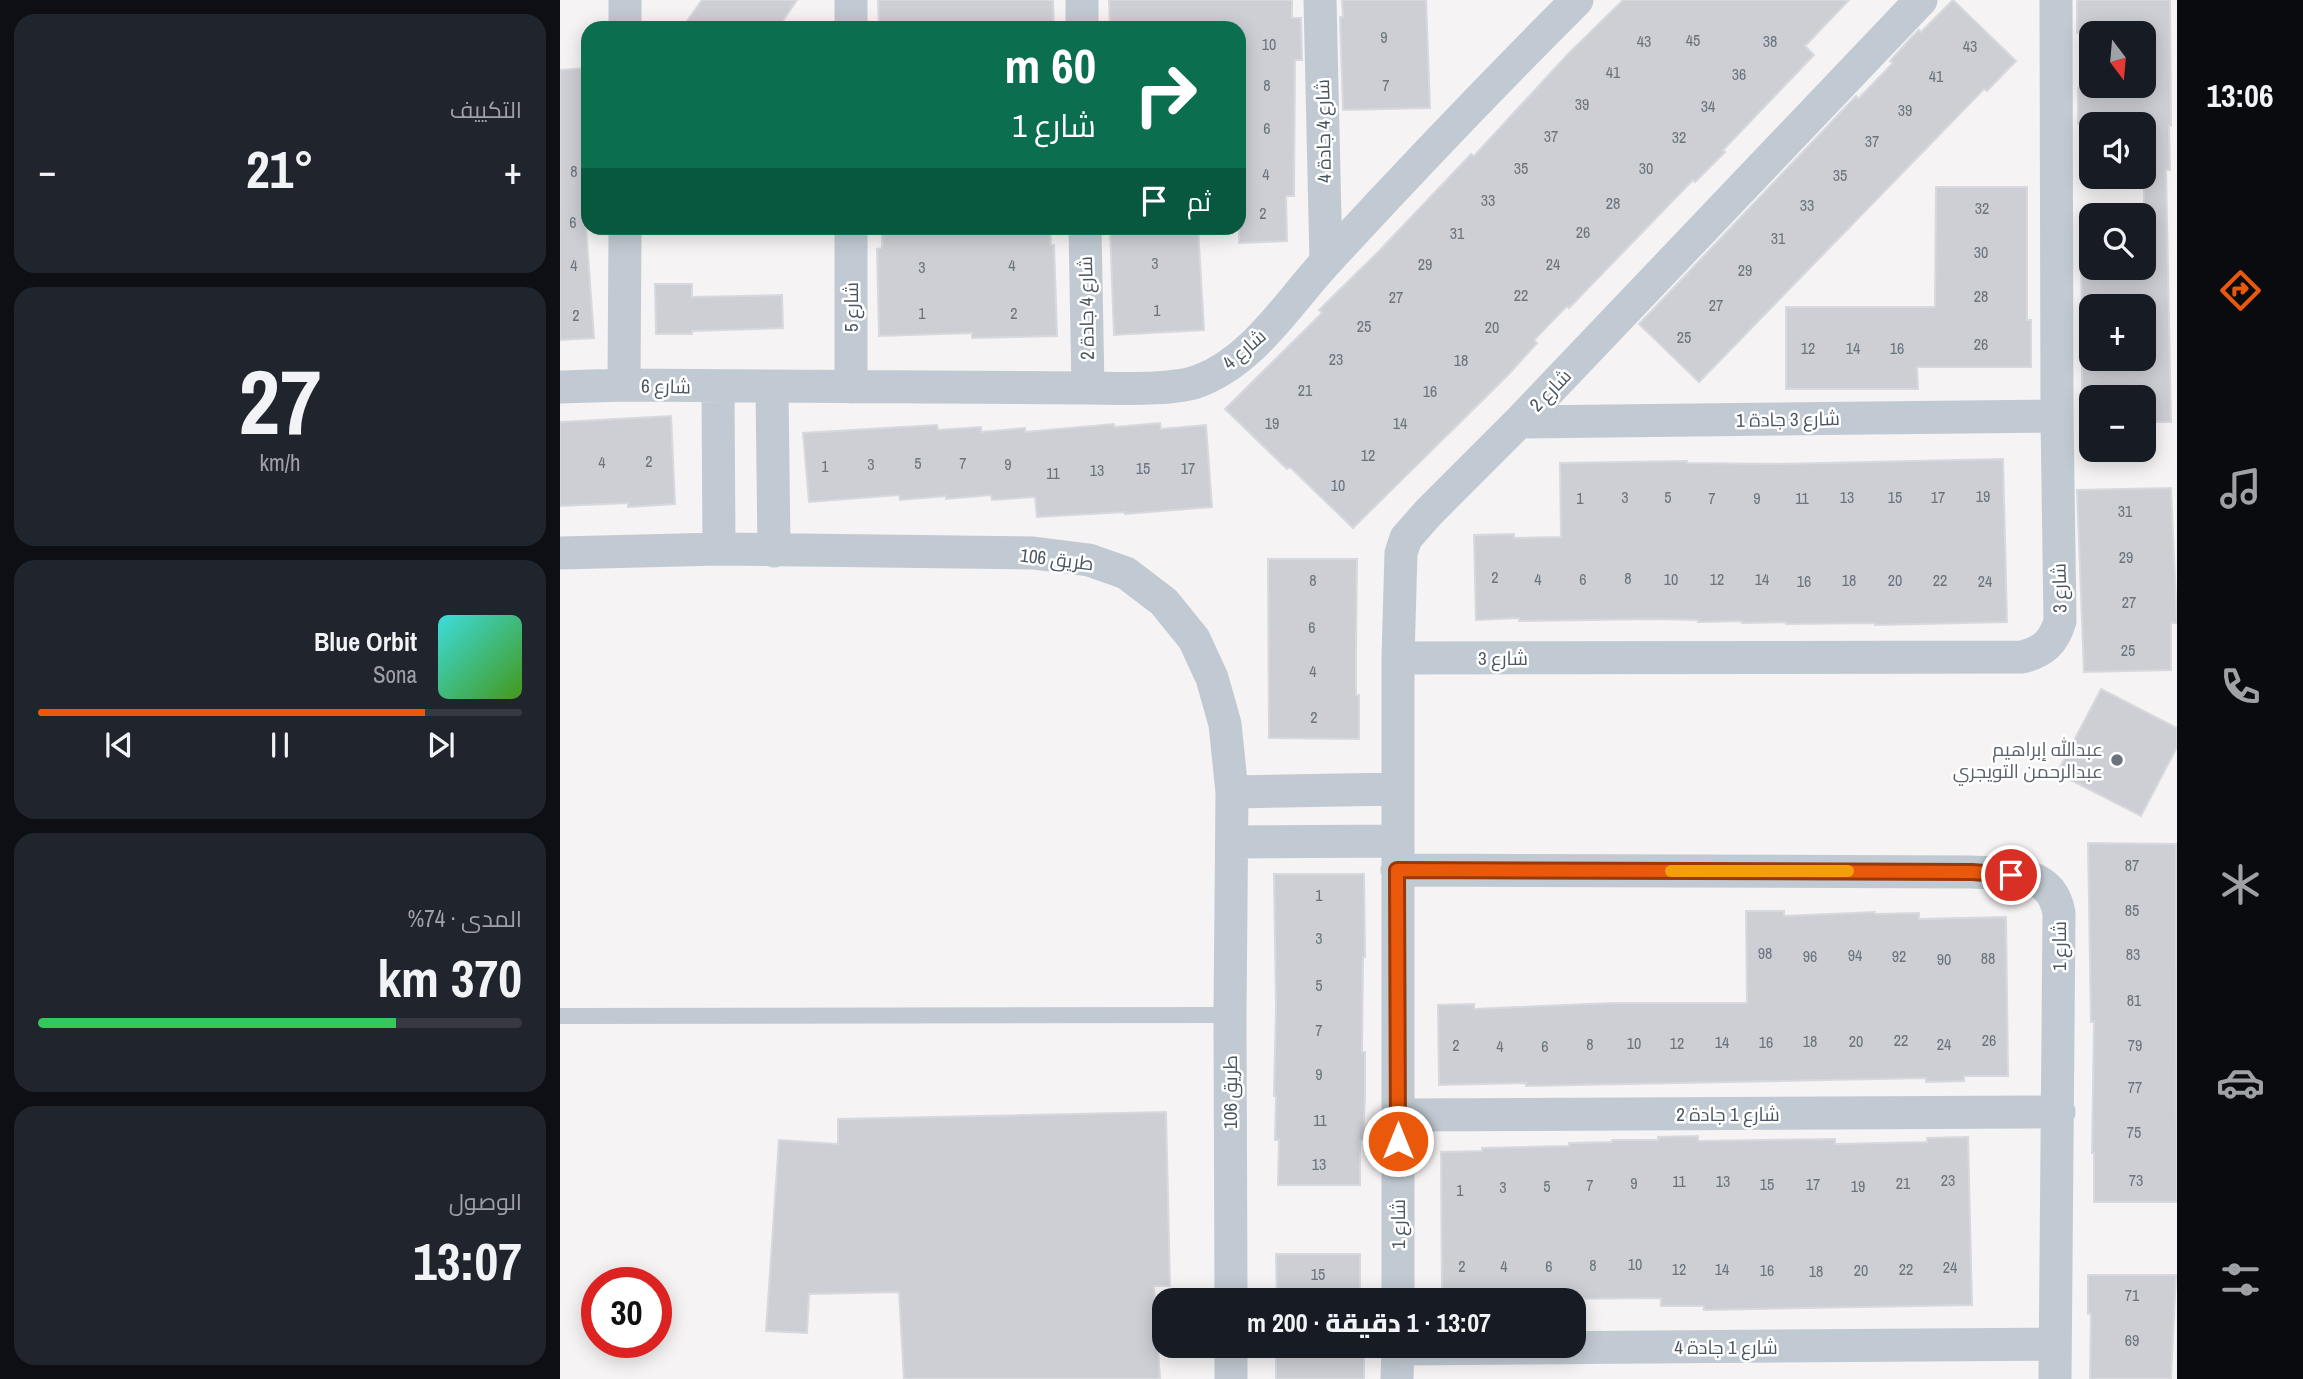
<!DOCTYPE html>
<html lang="ar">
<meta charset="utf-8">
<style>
:root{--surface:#171b24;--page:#20242c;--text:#f1f3f6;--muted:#9ea1a6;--line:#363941;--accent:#ea580c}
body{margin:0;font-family:"Archivo Narrow",Cairo,sans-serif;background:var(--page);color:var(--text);direction:rtl;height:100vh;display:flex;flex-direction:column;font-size:26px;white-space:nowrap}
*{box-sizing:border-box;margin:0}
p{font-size:23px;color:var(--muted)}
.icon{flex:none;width:38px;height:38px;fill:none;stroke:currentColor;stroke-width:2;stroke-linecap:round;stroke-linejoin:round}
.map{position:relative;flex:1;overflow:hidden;direction:ltr}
.side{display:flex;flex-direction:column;gap:14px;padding:14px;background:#0d0f14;width:560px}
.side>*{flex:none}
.banner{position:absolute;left:21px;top:21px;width:665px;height:214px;border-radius:21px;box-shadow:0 4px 18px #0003;direction:rtl;background:#0b6e4f;color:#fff;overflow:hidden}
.needle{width:46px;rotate:164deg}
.buttons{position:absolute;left:1519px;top:21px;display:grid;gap:14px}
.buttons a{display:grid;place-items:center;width:77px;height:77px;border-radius:14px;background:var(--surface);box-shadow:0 4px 18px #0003;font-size:35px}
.speed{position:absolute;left:21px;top:1267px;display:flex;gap:14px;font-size:35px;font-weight:700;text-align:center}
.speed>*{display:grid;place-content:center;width:91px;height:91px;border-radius:50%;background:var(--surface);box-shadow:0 4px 18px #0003;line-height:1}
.speed .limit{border:10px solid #d22;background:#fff;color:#111}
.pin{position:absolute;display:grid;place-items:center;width:60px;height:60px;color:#fff;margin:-30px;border:4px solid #fff;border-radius:50%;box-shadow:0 2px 7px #0007}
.me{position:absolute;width:77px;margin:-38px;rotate:0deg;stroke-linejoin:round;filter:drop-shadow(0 0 5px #0008)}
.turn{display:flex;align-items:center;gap:24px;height:147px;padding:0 35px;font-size:32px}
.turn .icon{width:91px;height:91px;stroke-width:2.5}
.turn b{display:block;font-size:49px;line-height:60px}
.then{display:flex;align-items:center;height:66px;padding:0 35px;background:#0003;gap:14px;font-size:26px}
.big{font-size:52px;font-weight:800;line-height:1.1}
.side .tile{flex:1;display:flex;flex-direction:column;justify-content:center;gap:10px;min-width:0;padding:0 24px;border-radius:21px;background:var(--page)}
.side .dial{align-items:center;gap:0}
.dial b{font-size:91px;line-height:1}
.song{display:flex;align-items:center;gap:21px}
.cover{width:84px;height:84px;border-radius:10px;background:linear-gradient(135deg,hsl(180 70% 55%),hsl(100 70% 35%))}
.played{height:7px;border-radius:4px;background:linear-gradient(90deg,var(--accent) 80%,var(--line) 80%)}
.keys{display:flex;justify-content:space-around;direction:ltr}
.heat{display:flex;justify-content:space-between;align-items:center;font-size:38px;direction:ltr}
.charge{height:10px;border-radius:5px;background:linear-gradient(90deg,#34c759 74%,var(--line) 0)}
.trip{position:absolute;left:592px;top:1288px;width:434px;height:70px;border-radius:21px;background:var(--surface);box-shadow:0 4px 18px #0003;font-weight:800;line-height:70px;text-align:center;direction:rtl}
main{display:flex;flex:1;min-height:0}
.menu{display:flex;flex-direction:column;width:126px;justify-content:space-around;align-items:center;background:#090b0e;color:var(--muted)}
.menu .icon{width:49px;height:49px}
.menu .selected{color:var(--accent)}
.menu b{font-size:32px;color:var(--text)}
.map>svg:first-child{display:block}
</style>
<main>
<nav class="menu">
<b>13:06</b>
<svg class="icon selected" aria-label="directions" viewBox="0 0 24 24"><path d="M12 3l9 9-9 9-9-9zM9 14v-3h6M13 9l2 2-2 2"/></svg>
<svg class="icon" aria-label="music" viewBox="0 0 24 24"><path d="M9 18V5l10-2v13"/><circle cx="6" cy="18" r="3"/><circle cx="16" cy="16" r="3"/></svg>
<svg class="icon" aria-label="phone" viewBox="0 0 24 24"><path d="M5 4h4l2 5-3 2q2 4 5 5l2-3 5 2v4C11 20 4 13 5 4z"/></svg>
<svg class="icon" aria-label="climate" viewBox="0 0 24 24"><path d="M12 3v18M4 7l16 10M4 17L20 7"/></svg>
<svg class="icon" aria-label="car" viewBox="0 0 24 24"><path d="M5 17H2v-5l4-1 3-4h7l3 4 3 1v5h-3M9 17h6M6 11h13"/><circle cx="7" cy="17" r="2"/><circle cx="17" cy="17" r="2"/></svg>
<svg class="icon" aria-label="filters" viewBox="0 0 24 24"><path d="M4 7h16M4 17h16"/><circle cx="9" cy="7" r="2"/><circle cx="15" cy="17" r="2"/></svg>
</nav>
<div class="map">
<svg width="1617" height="1379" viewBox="0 0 1617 1379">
<rect width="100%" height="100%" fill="#f5f3f3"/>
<path fill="#cdcfd5" stroke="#d7d9de" stroke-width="2" d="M142,0H237L218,28H122Z
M318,0H493L494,28H319Z
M549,0H732V18H741L742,60H735L734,196H726L727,241L679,243V28H550Z
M782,0H866L870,108L783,110L780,17H783Z
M1063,0H1289L1245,46L1254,55L1163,150L1165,152L1135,182L1133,180L1009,308L1007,306L974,340L977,343L948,375L793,528L730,467L727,469L665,409L762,313L759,310L820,250L911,154L914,156L1007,55Z
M1393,0L1456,61L1427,91L1424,89L1139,382L1079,324L1296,96L1298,99L1333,63L1330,61L1349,40L1359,30L1361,32Z
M1517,0H1610L1611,126H1609L1610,170H1606L1611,422H1584V397H1522V359H1584V306H1522L1521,268H1584V124H1518V88L1584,86V33H1517Z
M27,68L28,199H24L34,338L0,340V70Z
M1376,187H1467V320H1471V367H1357L1358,389H1226V307H1375Z
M322,228H490L491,245H494L497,336L412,338V333L319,336L317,249L322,248Z
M550,228H638L644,330L554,335Z
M95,284H132V297L222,295L223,328L132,331V334H96Z
M111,416L115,504L68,507V503L0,506V422Z
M600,423L601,429L646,425L652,507L565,514V512L477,517L475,497L432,500L431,495L386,499V496L340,500L339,495L249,502L243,433L377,425L378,430L421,427V432L465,428V432L554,424L555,427Z
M1443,459L1447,622L1315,625V623L1226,624V622L1182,623V621L1138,622V620L1093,619L959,621V618L916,620L914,535L954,534V538L1001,537L1000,463L1127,461V463L1218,464Z
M1611,488L1617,623H1611V670L1524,672L1517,490Z
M708,559H797L796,651V695H799V739L709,738Z
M1541,689L1617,728V747L1581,816L1497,773Z
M1528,843L1616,844L1617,1202H1534V1153H1532L1534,1022H1531Z
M714,874H804L805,957H803L802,1052H805V1096L803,1140H800V1185H718L719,1140H715L716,1096H714L716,1007Z
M1186,911H1224V916L1315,912V914L1359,913V919L1446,917L1448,1076H1404V1081L1366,1082V1078L966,1086V1083L879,1085L878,1005L914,1004V1009L1053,1003H1187Z
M606,1112L610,1286H594L600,1379H344L339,1292L249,1294L247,1333L206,1331L219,1140L278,1144V1119Z
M1138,1136V1141L1275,1139V1144L1367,1142V1138L1408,1137L1412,1305L1144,1310V1306H1101V1298L882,1300L881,1152L922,1151V1148L1009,1146V1143L1052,1142V1140H1098V1137Z
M716,1254H800V1300H717Z
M1528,1275H1616L1611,1379H1530L1531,1314H1528Z
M716,1346H804V1379H716Z"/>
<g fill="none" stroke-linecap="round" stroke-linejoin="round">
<path stroke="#c1cad2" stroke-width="16" d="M0,1016L670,1015"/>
<path stroke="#c1cad2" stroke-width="33" d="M65,0V28
M522,0V28
M760,0L766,262
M291,28V0
M291,228V387
M525,228L528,388
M64,385L65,228
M158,386L159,549
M0,387L64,385L528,388C557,388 613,391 639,381C694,360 728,303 766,262C848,173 932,85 1017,0
M212,387L214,551
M959,422L1497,416
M0,553L159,549L473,553L529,560L566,573L604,602L634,639L652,678L665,724L672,792L670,1015L671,1300
M838,658L1462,657C1483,652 1494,642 1500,621L1497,416L1496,0
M672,792L838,789
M672,842L837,841
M837,870L1412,872C1447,874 1491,868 1499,913L1495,1379
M838,1115L1499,1112
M838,1300V658L841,553L846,538L868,513L959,422L1361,0
M671,1346V1379
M838,1349L1495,1344
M837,1379L838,1346"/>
</g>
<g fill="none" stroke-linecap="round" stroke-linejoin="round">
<defs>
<path id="route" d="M838,1141L837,870L1412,872L1451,875"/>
</defs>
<use href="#route" stroke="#983908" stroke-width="18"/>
<use href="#route" stroke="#ea580c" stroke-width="12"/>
<path stroke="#f59e0b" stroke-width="12" d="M1111,871H1288"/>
</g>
<circle fill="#6b7280" stroke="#fff" stroke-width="2.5" cx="1557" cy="760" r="7"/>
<g text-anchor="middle" stroke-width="5" stroke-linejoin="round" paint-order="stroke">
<g font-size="16" fill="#6b747e">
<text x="824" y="43">9</text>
<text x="1133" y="46">45</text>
<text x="1084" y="47">43</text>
<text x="1210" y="47">38</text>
<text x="709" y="50">10</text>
<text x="1410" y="52">43</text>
<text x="1053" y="78">41</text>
<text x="1179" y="80">36</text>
<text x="1376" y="82">41</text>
<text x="707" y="91">8</text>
<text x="826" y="91">7</text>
<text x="1022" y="110">39</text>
<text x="1148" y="112">34</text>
<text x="1345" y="116">39</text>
<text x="707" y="134">6</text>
<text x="991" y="142">37</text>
<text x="1119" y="143">32</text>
<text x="1312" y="147">37</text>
<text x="961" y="174">35</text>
<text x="1086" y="174">30</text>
<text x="14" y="177">8</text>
<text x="706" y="180">4</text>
<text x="1280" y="181">35</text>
<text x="928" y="206">33</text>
<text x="1053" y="209">28</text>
<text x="1247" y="211">33</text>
<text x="1422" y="214">32</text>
<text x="703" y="219">2</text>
<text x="13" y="228">6</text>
<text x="1023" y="238">26</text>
<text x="897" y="239">31</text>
<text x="1218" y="244">31</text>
<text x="1421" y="258">30</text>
<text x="595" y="269">3</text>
<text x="865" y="270">29</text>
<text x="993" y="270">24</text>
<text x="14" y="271">4</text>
<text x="452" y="271">4</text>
<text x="362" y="273">3</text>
<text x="1185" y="276">29</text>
<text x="961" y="301">22</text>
<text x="1421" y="302">28</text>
<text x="836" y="303">27</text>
<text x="1156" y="311">27</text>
<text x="597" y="316">1</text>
<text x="362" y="319">1</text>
<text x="454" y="319">2</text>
<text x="16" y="321">2</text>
<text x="804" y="332">25</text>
<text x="932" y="333">20</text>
<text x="1124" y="343">25</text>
<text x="1421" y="350">26</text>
<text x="1248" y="354">12</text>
<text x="1293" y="354">14</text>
<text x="1337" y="354">16</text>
<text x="776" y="365">23</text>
<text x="901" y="366">18</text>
<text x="745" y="396">21</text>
<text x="870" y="397">16</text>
<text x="712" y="429">19</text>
<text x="840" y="429">14</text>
<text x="808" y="461">12</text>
<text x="89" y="467">2</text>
<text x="42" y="468">4</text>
<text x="358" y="469">5</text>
<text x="403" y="469">7</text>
<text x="311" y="470">3</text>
<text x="448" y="470">9</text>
<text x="265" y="472">1</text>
<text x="583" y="474">15</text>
<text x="628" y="474">17</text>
<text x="537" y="476">13</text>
<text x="493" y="479">11</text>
<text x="778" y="491">10</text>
<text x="1423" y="502">19</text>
<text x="1065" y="503">3</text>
<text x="1108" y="503">5</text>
<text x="1287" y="503">13</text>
<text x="1335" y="503">15</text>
<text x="1378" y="503">17</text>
<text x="1020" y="504">1</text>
<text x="1152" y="504">7</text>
<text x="1197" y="504">9</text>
<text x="1242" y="504">11</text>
<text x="1565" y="517">31</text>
<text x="1566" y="563">29</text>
<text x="935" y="583">2</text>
<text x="1068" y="584">8</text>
<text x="978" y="585">4</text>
<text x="1023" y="585">6</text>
<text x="1111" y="585">10</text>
<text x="1157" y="585">12</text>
<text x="1202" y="585">14</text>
<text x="753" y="586">8</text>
<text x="1289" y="586">18</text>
<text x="1335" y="586">20</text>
<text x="1380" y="586">22</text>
<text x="1244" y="587">16</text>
<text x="1425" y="587">24</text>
<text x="1569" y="608">27</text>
<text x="752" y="633">6</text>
<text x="1568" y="656">25</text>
<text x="753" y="677">4</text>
<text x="754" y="723">2</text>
<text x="1572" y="871">87</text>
<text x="759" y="901">1</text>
<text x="1572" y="916">85</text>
<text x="759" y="944">3</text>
<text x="1205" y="959">98</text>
<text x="1573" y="960">83</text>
<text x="1295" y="961">94</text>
<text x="1250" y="962">96</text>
<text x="1339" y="962">92</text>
<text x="1428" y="964">88</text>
<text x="1384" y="965">90</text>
<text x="759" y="991">5</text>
<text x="1574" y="1006">81</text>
<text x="759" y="1036">7</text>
<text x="1341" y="1046">22</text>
<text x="1429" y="1046">26</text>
<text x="1250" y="1047">18</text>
<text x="1296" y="1047">20</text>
<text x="1162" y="1048">14</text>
<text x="1206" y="1048">16</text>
<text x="1074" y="1049">10</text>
<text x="1117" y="1049">12</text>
<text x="1030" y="1050">8</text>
<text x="1384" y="1050">24</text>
<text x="896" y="1051">2</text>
<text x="1575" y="1051">79</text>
<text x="940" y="1052">4</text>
<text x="985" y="1052">6</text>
<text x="759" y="1080">9</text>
<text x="1575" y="1093">77</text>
<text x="760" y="1126">11</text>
<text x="1574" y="1138">75</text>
<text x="759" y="1170">13</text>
<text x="1388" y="1186">23</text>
<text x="1576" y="1186">73</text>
<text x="1119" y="1187">11</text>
<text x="1163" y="1187">13</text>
<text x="1074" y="1189">9</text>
<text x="1343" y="1189">21</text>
<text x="1207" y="1190">15</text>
<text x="1253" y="1190">17</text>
<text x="1030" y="1191">7</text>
<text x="987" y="1192">5</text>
<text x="1298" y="1192">19</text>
<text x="943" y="1193">3</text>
<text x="900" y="1196">1</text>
<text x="1075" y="1270">10</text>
<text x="1033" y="1271">8</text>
<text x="902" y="1272">2</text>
<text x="944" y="1272">4</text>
<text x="989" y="1272">6</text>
<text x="1390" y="1273">24</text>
<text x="1119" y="1275">12</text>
<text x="1162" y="1275">14</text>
<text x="1346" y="1275">22</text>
<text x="1207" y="1276">16</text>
<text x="1301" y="1276">20</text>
<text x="1256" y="1277">18</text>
<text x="758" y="1280">15</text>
<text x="1572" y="1301">71</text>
<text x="1572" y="1346">69</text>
</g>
<g font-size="19" fill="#4a5661" stroke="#fff">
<text transform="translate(763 131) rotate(-91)" y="7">شارع 4 جادة 4</text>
<text transform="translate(291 307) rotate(-90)" y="7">شارع 5</text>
<text transform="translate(526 308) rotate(-91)" y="7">شارع 4 جادة 2</text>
<text transform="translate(684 349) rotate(-41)" y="7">شارع 4</text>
<text transform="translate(106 386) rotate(1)" y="7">شارع 6</text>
<text transform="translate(990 390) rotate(-46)" y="7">شارع 2</text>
<text transform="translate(1228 419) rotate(-1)" y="7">شارع 3 جادة 1</text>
<text transform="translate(497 559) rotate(7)" y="7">طريق 106</text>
<text transform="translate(1499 588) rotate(-91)" y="7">شارع 3</text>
<text x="943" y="665">شارع 3</text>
<text transform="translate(1499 946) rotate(-90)" y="7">شارع 1</text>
<text transform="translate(670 1092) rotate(-90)" y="7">طريق 106</text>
<text x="1168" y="1121">شارع 1 جادة 2</text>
<text transform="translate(838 1224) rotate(-90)" y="7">شارع 1</text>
<text x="1166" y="1354">شارع 1 جادة 4</text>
</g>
<g font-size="19" fill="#5b616d" stroke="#fff" text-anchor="end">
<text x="1543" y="756">عبدالله إبراهيم<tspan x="1543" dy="22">عبدالرحمن التويجري</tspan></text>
</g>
</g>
</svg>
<div class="buttons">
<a><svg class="needle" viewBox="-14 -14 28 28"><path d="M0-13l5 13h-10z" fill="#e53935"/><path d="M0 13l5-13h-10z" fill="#9ea1a6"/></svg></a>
<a><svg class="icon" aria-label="sound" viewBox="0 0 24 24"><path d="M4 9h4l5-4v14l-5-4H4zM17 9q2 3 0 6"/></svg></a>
<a><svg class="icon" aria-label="search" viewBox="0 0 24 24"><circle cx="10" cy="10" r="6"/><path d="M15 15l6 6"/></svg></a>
<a>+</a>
<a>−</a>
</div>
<div class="speed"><div class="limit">30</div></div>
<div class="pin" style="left:1451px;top:875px;background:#d93025"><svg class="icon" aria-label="arrive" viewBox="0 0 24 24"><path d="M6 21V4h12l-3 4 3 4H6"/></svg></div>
<svg class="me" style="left:838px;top:1141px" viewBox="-20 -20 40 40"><circle r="17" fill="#ea580c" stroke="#fff" stroke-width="3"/><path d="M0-11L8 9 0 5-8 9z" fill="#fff"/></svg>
<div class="trip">13:07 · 1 دقيقة · 200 m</div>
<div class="banner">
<div class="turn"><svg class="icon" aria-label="right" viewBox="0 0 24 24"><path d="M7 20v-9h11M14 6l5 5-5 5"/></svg><div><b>60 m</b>شارع 1</div></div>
<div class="then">ثم<svg class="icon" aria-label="arrive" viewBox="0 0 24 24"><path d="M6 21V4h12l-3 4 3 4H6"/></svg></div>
</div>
</div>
<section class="side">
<div class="tile"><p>التكييف</p>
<div class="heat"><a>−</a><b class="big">21°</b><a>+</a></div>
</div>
<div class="tile dial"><b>27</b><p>km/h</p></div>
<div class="tile">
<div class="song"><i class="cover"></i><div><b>Blue Orbit</b><p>Sona</p></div></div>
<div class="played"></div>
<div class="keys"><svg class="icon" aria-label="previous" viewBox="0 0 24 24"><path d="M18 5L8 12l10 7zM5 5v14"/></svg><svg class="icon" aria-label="pause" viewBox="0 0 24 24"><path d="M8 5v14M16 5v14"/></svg><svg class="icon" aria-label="next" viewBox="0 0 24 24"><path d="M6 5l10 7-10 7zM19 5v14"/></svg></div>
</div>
<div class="tile"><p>المدى · 74%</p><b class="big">370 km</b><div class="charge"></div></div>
<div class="tile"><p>الوصول</p><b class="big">13:07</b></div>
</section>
</main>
